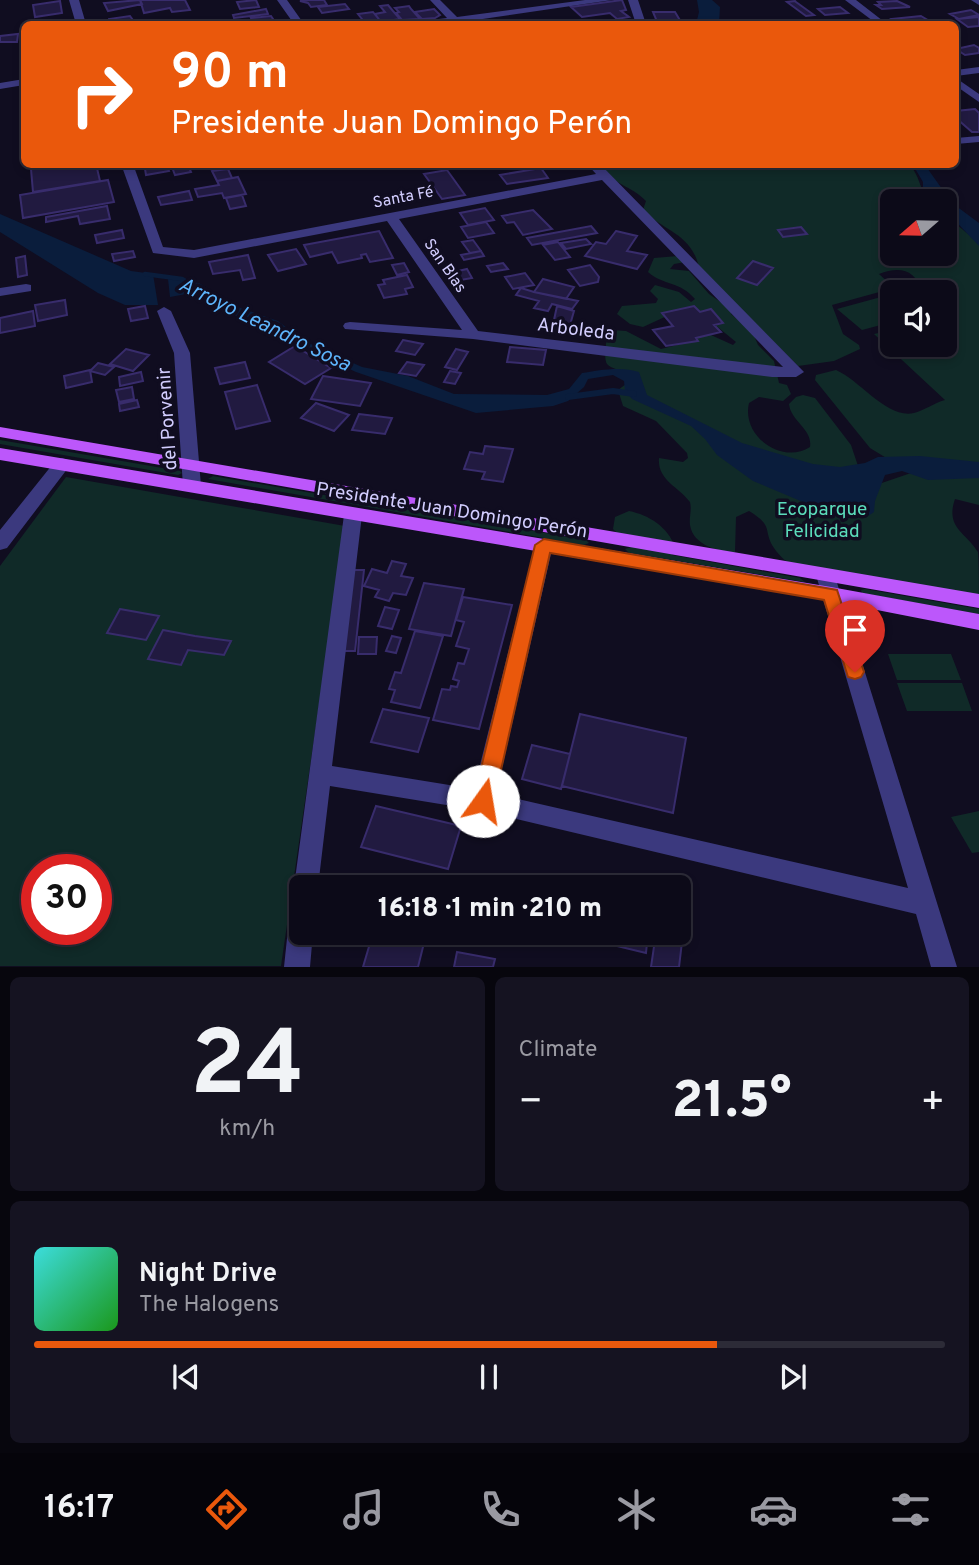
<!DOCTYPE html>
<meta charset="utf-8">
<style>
:root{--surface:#0c0a18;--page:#151321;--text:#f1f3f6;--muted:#9a9aa2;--line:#2c2b37;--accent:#ea580c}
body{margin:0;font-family:Overpass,sans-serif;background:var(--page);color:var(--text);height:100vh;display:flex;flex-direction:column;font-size:26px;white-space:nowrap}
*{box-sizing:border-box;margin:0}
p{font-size:23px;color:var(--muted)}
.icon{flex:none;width:38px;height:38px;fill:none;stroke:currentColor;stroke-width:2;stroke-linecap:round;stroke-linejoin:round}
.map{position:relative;height:967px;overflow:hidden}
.drawer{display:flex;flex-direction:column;gap:10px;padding:10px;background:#07060d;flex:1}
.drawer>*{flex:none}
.hud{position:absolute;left:21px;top:21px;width:938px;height:147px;border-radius:10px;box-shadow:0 4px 10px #0003,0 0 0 2px var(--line);background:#ea580c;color:#fff;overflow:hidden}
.needle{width:46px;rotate:250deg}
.buttons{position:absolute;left:880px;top:189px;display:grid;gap:14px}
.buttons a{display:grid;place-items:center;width:77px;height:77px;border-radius:10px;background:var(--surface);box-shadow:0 4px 10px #0003,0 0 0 2px var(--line);font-size:35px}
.speed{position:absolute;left:21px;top:854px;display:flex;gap:14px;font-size:35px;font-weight:700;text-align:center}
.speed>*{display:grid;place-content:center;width:91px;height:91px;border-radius:50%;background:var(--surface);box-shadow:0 4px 10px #0003,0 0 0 2px var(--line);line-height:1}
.speed .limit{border:10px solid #d22;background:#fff;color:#111}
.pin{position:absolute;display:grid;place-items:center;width:60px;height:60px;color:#fff;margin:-72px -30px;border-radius:50% 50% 50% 0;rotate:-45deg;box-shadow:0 0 7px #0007}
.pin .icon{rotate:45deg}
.me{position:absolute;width:77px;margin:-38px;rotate:13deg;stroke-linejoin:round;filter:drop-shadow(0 0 5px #0008)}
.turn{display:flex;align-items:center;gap:24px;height:147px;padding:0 35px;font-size:32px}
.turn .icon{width:91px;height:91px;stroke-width:2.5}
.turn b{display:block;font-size:49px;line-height:60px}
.big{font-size:52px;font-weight:800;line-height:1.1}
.drawer .tile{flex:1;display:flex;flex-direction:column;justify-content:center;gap:10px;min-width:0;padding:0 24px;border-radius:10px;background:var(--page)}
.drawer .dial{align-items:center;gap:0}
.dial b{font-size:91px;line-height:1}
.song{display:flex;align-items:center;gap:21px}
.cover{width:84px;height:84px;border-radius:10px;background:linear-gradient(135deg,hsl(180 70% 55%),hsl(120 70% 35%))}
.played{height:7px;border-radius:4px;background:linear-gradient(90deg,var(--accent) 75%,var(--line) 75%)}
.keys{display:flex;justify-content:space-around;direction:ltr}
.heat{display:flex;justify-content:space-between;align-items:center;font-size:38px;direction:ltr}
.drawer .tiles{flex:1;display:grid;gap:10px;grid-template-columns:1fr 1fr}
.tile:last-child{grid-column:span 2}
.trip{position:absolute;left:289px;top:875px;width:402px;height:70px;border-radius:10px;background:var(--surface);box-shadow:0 4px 10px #0003,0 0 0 2px var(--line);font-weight:800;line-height:70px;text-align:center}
.tabs{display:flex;height:112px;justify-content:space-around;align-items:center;background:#05040a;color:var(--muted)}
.tabs .icon{width:49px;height:49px}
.tabs .on{color:var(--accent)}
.tabs b{font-size:32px;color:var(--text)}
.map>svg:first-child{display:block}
</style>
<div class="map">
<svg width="979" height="967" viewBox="0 0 979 967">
<rect width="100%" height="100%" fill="#100d20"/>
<path fill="#102a28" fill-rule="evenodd" d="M601,164L910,165C919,175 920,189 928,201H892V254H945V215L979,243V505L955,499C945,528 966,532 978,552C979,561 979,592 979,603L795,568C787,562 780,557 774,548C762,529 775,527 749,511L736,517L735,552C718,552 693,545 690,525C689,517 692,510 690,502C679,487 657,480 659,458L683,462L688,458L687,453L656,421L623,406L618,390L630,381L629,373C624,371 611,369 607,364C603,358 606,335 611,330L626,331L661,349L681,344L702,331L733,345L736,342L714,324L669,315L643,327L630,324L617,314L622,306L656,303L658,299L650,291L655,285L679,292L691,302L695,299C680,281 664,286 648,272L654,258L678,256L686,262L674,264L670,269L689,271L709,294L732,310L731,314L753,333L758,345L774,361L779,383L787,385L791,394L783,401L759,397L749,403C741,436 782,465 810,447C813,429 791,422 789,404L796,397L803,395L815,398L851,445L858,466L876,485L911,473L870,448L815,380L816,375L836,370C861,381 887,419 914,413C923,411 934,403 945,400L874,334L892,330V345H945V292H922C916,269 899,266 879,274L894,288L832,305L843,334L859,345L860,349L834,361L798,366L699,267C691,233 663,231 643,210L646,201C631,185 613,186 601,164ZM753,262L773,268L757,285L737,278Z
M892,294V322L862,330L837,309Z
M0,440L180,471L182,473L178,475L0,444Z
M213,476L586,540L589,543L584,545L208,479Z
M66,477L345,526L281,966H0V566ZM37,870H96V929H37Z
M629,511C649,515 668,527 675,547L672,555L800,578L805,582L629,553L625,549L631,547L613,529L615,517Z
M865,589L979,609V614L862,593L861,590Z
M888,654H951L961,680H897Z
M962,683L972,711H907L897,683Z
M979,811V852L972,853L951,817Z"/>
<path fill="#0a1d3c" d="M697,0H712L720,7L719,24H696L699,12Z
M913,165H925L952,203L979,223V246L945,210V201H935L923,189V182Z
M0,214L131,271L153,274L158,305H125L98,293L0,232Z
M168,279L199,283L235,306L278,321L304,341L362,367L408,376L454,394L547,395L569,389L582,373C599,370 622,366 639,372L647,395L742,443L813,464L840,467L865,463L878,457L920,456L979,462V478L928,480L902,471L885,475L875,501L874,512L865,518L822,510L753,481L717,455L705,439L691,426L632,399L625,391L624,381L613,375L588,379L584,387L568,401L553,406L476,413L356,372L274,334L256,321L237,317L220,303L197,292L170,297Z"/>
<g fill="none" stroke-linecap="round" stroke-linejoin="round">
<path stroke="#0a1d3c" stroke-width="4.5" d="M145,274L182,279L189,283"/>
<path stroke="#0a1d3c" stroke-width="6" d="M568,397L613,391L634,394"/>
</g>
<path fill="#211a40" stroke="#382c6c" stroke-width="2" d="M140,0H185L190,10L172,12L170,8L144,13Z
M140,0L142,4L108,11L104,3Z
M256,0L259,7L240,9L237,2Z
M308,0H324L327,5L311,7L308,3L300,1Z
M622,0L626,10L621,11L629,17L617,19L610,13L582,17L571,7Z
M60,1L62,13L35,17L33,5Z
M795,1L796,2L814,15L806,16L787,2Z
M897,1L910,7L882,9L876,5H881L878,2Z
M345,4L349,9L322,13L318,7Z
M388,5L393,11L400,19L381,22L375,14L385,12L380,6Z
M409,6L411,9L420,19L402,20L396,13L399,12L395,8Z
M840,7L848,13L825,15L818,9Z
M266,9L268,14L234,18L233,15Z
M434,9L440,15L435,18L422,19L415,12Z
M971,10L979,15L959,19L950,14Z
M373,12L381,22L366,24L358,14Z
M653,12H675L681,22L658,24Z
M130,16L135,23L133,24L109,23V19Z
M271,16L275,22L254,24L251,18Z
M921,16L931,22L900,24L892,19Z
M979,17V26L968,27L957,19Z
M18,34L17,42H0V36Z
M974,45L979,48V53L965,55L956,49Z
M975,109L979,113V132H972L956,118V111Z
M63,164H96L100,181L33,192L31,169Z
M188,165L191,172L175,175L172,167Z
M167,166L169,171L146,175L145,169Z
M541,168L548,178L507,184L500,175Z
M228,169L232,178L217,181L212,171Z
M447,170L465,195L442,199L424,174Z
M238,177L246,194L224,198L222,193L198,197L195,189L219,185L217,181Z
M108,180L114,202L23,218L20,195Z
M189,191L192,200L161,205L158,197Z
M242,195L246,206L230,209L226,198Z
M107,206L110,219L80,224L78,216L46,222V217Z
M485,208L494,220L468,225L460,213Z
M533,210L552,229L523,235L514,222L507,223L502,216Z
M486,222L494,233L468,238L461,227Z
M591,226L597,233L532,245L527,238Z
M801,227L807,234L783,237L778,230Z
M122,230L124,238L97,243L95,235Z
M379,231L393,258L370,262L366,254L361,255L362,258L338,263L332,252L310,257L304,245Z
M616,231L637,236L627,251L647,255L637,269L585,256L596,242L606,244Z
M586,239L591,244L566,249L561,243Z
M473,240L481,251L470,253L462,242Z
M558,242L570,257L555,260L543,245Z
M296,249L306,264L278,271L268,255Z
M133,251L135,257L114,261L112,254Z
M481,251L484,256L464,260L461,255Z
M248,255L255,278L243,280L240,270L213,274L209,262Z
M25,256L27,275L18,277L16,258Z
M753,261L773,268L757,285L737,278Z
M404,263L409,272L397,275L392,265Z
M503,263L508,269L491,272L487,266Z
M590,265L599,277L598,282L580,286L568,270Z
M467,269L472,278L455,281L450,273Z
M525,273L534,285L513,289L505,277Z
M407,275L413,287L405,289L407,294L384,298L378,285L385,284L383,280Z
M543,279L574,287L566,299L534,292Z
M521,288L534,292L578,301L572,309L552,304L548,311L534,308L539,301L516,295Z
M65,300L67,315L38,321L35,305Z
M145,306L148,318L131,321L128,309Z
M557,306L574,311L568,332L552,329Z
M694,306L700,312L711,309L723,323L714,325L721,332L696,338L698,341L666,346L653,330L673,326L662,313Z
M33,311L35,326L0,333V318Z
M403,340L423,344L415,355L396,351Z
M295,346L331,368L305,384L269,362Z
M510,347L546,350L543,365L507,362Z
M126,349L149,355L133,371L110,364Z
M456,349L468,352L457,370L445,367Z
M245,362L250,378L220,384L215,368Z
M407,362L424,365L416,376L399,373Z
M98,363L114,367L105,375L90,371Z
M90,370L92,382L66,388L64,376Z
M450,371L461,373L455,384L444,382Z
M141,372L143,381L120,386L119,377Z
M323,376L371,383L360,406L311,399Z
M257,385L270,421L236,429L225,392Z
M132,387L134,399L119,402L116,390Z
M137,400L139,407L120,411L119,404Z
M316,403L349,415L334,431L301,418Z
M359,414L392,418L385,434L352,430Z
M485,446L513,449L503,482L482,479L485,472L464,469L470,452L483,454Z
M392,561L406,564L401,576L413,578L406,595L393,593L389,601L375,597L379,590L364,586L372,569L387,573Z
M347,570H364L355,651H337Z
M424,583L464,589L451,636L409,629Z
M463,597L512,605L479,729L433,720L442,689L450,690L451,686L457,687L459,681L453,679L458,663L464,664L469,649L456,646L464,622L456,620Z
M385,607L399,610L392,629L378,626Z
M120,609L159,616L146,640L107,633Z
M163,630L195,636L231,641L224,655L188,650L181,665L148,659Z
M415,631L443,636L420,708L391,702L395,690L389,689L395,672L401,673Z
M392,636L401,638L396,653L386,651Z
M359,637H377L376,654H358Z
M383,709L429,718L418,752L371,742Z
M580,714L686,738L673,813L562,786Z
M532,745L570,754L561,789L522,779Z
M376,806L461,826L448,869L361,847Z
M603,875L655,887H601Z
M679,889L688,891L679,967H651L656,933H679Z
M373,933L426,935L418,967H363Z
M593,933H648L646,953L592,940Z
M457,952L495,959L493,967H454Z"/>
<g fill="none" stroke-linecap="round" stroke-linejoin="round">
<path fill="#3b397e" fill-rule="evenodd" d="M69,0H79L86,24H76Z
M277,0H287L304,24H294Z
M430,0H440L457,17L585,0H612L462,22L464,24H417L422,21L447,18Z
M628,0H638L646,24H636Z
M845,0H856L887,24H877Z
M971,0H979V5Z
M979,67V73L956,76V70Z
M956,78L979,94V102L956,86Z
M24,79V85L0,89V83Z
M979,136V142L956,144V138Z
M121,164H133L163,247L194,250L596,174L587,164H600L804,372L796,377H772L473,339L345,329L343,326L345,323L350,322L462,330L387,221L194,258L153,253ZM602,180L783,367L478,331L399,219Z
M26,284L31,285V291L0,296V288Z
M164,307L171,311L190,353L201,486L192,492L183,486L174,353L157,311Z
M62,458L68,460L71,464L68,468L7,548L0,550V530L56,460Z
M353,509L359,511L362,515L332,766L474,789L535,545L537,540H551L553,545L496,794L908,888L816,575L819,570H833L957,967H931L916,914L483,811L330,786L318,887H301V897L297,895L294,887L344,515L347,511Z
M301,917V933H313L310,967H284L288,929L292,920Z"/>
<path fill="#bc57fb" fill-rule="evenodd" d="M0,427L979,594V608L0,437Z
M0,448L831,587L979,614V630L831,601L0,460Z"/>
</g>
<path fill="#ea580c" stroke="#983908" stroke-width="2" d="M544,539L837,590L864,672L861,677L855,679L848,677L824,600L550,553L494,801L491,807L483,810L476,807L473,801L535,545Z"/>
<g text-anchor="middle" stroke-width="7" stroke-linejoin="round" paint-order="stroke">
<g font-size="16" fill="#d2cdfe" stroke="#100d20">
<text transform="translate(403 196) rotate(-11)" y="6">Santa Fé</text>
<text transform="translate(446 265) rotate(55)" y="6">San Blas</text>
</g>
<g font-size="19" fill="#d2cdfe" stroke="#100d20">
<text transform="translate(576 328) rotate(7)" y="7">Arboleda</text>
<text transform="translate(166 419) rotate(-94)" y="7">del Porvenir</text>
<text transform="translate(452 509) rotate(9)" y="7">Presidente Juan Domingo Perón</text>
</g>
<g font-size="19" fill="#5bdcbb" stroke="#100d20">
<text x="822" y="515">Ecoparque<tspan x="822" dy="22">Felicidad</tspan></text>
</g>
<g font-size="21" font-style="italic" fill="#5db4fb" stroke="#100d20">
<text transform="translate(265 324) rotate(26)" y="7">Arroyo Leandro Sosa</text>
</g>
</g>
</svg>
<div class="buttons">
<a><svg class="needle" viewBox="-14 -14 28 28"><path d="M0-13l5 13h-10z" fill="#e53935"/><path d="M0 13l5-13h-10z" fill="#9a9aa2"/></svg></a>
<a><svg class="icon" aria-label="sound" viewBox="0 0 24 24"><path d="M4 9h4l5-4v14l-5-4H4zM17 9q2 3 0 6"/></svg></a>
</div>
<div class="speed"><div class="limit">30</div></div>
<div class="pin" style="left:855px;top:672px;background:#d93025"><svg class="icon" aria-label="arrive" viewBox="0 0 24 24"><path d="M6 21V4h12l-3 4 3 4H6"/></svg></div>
<svg class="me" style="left:483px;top:801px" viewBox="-20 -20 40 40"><circle r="19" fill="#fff"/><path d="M0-13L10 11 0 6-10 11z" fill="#ea580c"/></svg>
<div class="trip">16:18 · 1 min · 210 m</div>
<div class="hud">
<div class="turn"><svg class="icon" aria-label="right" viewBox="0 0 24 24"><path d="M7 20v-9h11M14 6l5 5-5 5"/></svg><div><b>90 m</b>Presidente Juan Domingo Perón</div></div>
</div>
</div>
<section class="drawer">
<div class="tiles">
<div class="tile dial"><b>24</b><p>km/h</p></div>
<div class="tile"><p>Climate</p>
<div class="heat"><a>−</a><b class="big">21.5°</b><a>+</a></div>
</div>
<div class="tile">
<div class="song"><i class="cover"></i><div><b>Night Drive</b><p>The Halogens</p></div></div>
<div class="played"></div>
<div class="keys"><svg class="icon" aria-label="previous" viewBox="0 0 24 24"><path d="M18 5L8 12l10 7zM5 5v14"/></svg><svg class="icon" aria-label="pause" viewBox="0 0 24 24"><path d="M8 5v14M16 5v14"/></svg><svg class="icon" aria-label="next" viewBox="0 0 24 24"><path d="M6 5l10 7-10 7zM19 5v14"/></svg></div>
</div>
</div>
</section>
<nav class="tabs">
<b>16:17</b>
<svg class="icon on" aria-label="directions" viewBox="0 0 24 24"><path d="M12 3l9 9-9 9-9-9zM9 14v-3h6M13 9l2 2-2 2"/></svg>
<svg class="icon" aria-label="music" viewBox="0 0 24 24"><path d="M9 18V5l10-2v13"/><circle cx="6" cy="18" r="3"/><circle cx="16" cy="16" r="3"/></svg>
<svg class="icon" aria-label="phone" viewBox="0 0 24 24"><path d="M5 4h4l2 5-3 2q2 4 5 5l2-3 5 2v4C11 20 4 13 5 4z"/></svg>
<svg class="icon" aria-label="climate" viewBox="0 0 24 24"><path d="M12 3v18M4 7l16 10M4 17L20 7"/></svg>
<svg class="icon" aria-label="car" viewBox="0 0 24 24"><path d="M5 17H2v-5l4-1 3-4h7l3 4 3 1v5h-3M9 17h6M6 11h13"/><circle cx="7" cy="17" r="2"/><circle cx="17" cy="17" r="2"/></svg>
<svg class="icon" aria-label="filters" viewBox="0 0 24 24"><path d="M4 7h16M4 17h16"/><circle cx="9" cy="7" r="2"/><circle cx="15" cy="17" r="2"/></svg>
</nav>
